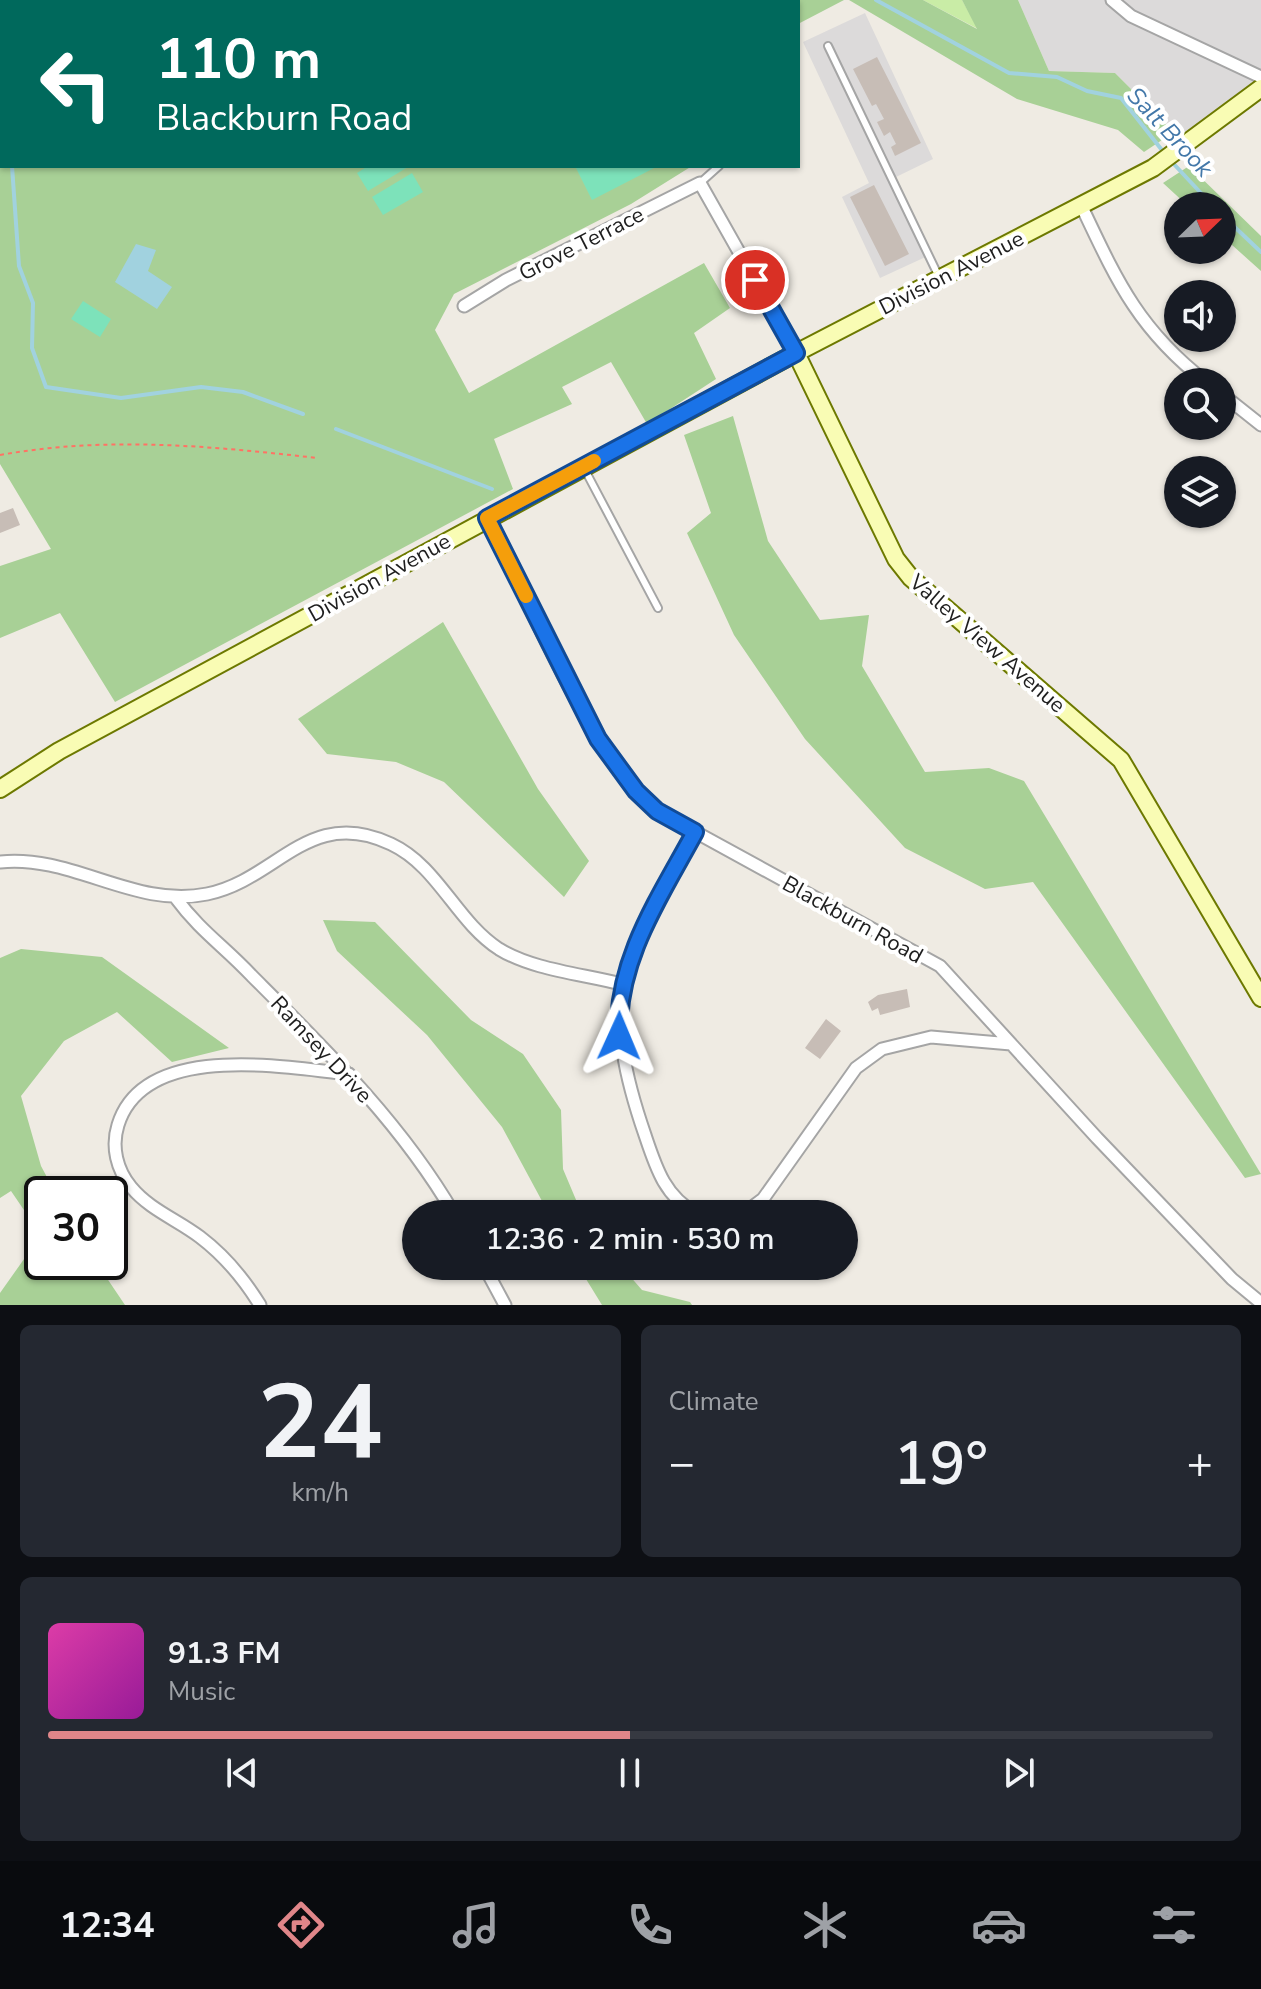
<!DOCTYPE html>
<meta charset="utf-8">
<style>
:root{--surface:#171b24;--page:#242831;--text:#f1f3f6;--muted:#9ea1a6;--line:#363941;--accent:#e08689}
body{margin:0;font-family:"Nunito Sans",sans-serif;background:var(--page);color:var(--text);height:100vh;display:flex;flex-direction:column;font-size:30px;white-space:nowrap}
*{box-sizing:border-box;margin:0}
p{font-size:26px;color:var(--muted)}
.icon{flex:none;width:44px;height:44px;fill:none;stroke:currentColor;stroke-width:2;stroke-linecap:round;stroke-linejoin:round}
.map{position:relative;height:1305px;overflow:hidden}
.drawer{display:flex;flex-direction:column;gap:20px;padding:20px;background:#0d0f14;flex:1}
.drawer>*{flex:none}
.guide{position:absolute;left:0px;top:0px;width:800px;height:168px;box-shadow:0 2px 6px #0004;background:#00695c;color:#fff;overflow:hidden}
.needle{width:52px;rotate:67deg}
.buttons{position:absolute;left:1164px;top:192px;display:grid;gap:16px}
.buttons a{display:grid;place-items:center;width:72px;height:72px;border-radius:50%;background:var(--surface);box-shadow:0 2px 6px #0004;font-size:40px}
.speed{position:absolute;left:24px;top:1176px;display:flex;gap:16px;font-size:40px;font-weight:700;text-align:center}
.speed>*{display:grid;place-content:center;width:104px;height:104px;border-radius:50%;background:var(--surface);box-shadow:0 2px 6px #0004;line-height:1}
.speed .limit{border:4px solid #111;border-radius:12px;background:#fff;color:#111}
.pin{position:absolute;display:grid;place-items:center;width:68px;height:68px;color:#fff;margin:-34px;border:4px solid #fff;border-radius:50%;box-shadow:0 2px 8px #0007}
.me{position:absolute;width:88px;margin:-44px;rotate:1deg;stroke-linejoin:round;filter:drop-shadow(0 0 6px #0008)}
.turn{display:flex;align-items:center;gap:28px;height:168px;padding:0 24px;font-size:36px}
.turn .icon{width:104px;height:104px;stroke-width:2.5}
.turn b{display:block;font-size:56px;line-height:68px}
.big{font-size:60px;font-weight:600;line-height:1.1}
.drawer .card{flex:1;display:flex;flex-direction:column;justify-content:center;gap:12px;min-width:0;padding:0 28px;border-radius:12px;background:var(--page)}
.drawer .dial{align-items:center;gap:0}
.dial b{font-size:104px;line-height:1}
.song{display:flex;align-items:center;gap:24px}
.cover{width:96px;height:96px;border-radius:12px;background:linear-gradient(135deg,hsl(320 70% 55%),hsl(300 70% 35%))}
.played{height:8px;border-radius:4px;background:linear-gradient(90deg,var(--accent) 50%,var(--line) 50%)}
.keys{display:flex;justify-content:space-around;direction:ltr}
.heat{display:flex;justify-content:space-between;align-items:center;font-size:44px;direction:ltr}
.drawer .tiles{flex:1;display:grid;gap:20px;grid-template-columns:1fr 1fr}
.card:last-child{grid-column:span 2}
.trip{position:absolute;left:402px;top:1200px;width:456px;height:80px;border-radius:40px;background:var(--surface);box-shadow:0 2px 6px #0004;font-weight:600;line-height:80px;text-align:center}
.tab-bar{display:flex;height:128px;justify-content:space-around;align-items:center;background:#090b0e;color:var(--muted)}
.tab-bar .icon{width:56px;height:56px}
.tab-bar .on{color:var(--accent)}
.tab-bar b{font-size:36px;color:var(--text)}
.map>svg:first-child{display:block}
</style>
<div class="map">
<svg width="1261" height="1305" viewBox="0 0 1261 1305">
<rect width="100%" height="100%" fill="#efebe3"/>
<path fill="#dcdada" d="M1018,0H1261V69L1255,81L1193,131L1174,132L1115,73L1049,71Z
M865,13L933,159L896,177L932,254L880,278L842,197L869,183L803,42Z"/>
<path fill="#c9eca6" d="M923,0H962L978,29Z"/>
<path fill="#a8d096" d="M0,0H523L2,2V166H692L631,204L454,294L435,330L469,393L704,263L730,308L694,333L716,379L647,424L611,362L562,387L572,404L494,439L513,489L115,702L60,613L0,638V566L51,549L0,464Z
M756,0H844L798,24V2Z
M849,0H923L977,29L962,0H1018L1049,71L1115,73L1174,132L1144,152L1118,130L1017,99Z
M1189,166L1261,236V271L1222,236V206H1188L1163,183Z
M733,416L768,541L820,620L869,615L862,666L925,772L989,768L1024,781L1261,1174L1245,1178L1033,882L985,889L905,848L805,739L734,635L687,533L711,513L684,435Z
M443,622L538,789L589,861L564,897L444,782L396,762L327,754L298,719Z
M323,920L375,922L471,1020L523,1054L561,1110L563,1169L582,1214H549L502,1127L427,1035L337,951Z
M21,949L102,957L229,1048L172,1062L117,1012L64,1041L21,1096L41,1166L56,1194H42V1262H96L125,1305H0V1293L41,1235L11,1191L0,1198V958Z
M578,1266H621L642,1290L690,1302L692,1305H602Z"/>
<path fill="#7de2ba" d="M368,166H407L408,167L368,191L357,173Z
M575,166H658L592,200Z
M412,173L423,192L383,215L372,197Z
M83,301L111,319L100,337L71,319Z"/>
<path fill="#a1d2df" d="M136,244L156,250L148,271L172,287L157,309L115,282Z"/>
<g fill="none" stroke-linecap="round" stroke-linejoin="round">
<path stroke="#a1d2df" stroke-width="4" d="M876,0L1009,73L1057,77L1087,91L1121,98L1165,154
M73,2L74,0
M1171,161L1213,206
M12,166L19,266L33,303L32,348L46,387L121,398L201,387L243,392L303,414
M1222,215L1261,252
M336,429L492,489"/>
</g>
<path fill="#c7bdb6" d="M877,57L921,143L895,156L891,147L896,144L890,132L884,136L877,122L884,119L876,104L872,106L853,69Z
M874,185L909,254L885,266L850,197Z
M13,508L20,525L0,533V513Z
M907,989L910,1007L880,1015L878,1008L872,1011L868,1002L878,995Z
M826,1019L841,1031L820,1059L805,1048Z"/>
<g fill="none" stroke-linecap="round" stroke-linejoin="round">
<defs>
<path id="lane" d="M725,0L726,2
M828,46L939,277
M700,183L719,166
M585,470L658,608"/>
<path id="street" d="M1112,0L1131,16L1261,77
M1081,205C1117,281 1138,329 1206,382
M464,306L506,280L700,183L796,353
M1222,394L1261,425
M487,518C535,612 582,739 657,811L940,966L1097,1138L1232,1279L1261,1303
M695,832C627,959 595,990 645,1135C656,1168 665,1197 697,1214
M0,862C72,854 135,909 207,894C277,880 309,805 391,844C438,866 456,921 499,949C533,970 583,974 621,984
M175,897C201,932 224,946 252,976C326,1050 401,1123 454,1214
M743,1214L763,1199L856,1068L882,1049L931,1037L1011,1044
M484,1266L505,1305
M260,1305C244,1279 225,1256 200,1237C178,1220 150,1210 131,1187C117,1170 111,1147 118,1125C144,1041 285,1067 349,1074"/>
<path id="secondary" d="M796,353L896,559L911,578L1121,760L1261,998
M0,789L59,751L796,353L1153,168L1261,88"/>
</defs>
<use href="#lane" stroke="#a5a5a5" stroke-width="10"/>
<use href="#street" stroke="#a5a5a5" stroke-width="15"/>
<use href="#secondary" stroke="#6d7900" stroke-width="20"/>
<path stroke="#ff7264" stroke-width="2" stroke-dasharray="4 4" stroke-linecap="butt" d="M0,455C106,436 211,446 317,458"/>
<use href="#lane" stroke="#fff" stroke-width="6"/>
<use href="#street" stroke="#fff" stroke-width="11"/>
<use href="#secondary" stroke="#f9fcb4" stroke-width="16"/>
</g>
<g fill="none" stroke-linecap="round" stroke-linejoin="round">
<defs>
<path id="route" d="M619,1036C616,960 660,897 695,832L657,811L636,791L598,739L487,518L796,353L755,280"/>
</defs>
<use href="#route" stroke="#114b97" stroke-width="20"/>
<use href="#route" stroke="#1a73e8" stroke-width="14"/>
<path stroke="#f59e0b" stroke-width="14" d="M526,596L487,518L594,461"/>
</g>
<g text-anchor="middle" stroke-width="8" stroke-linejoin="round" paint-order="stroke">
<g font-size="22" fill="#1e1e1e" stroke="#fff">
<text transform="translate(581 243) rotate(-27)" y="8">Grove Terrace</text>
<text transform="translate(951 272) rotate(-27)" y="8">Division Avenue</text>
<text transform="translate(379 577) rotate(-29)" y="8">Division Avenue</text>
<text transform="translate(988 643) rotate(41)" y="8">Valley View Avenue</text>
<text transform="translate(853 919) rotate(29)" y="8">Blackburn Road</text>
<text transform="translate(322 1049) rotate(47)" y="8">Ramsey Drive</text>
</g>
<g font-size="24" font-style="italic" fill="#4378a9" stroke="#fff">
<text transform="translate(1170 132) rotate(47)" y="8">Salt Brook</text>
</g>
</g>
</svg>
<div class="buttons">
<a><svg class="needle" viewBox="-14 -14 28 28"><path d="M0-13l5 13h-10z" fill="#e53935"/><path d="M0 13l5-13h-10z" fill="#9ea1a6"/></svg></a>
<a><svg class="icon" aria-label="sound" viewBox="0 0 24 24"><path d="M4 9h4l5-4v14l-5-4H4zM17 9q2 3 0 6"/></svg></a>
<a><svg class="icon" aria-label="search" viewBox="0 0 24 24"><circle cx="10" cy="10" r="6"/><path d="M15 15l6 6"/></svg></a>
<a><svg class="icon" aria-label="layers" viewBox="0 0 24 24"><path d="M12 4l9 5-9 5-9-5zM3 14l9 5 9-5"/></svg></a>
</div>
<div class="speed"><div class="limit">30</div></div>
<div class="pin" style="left:755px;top:280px;background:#d93025"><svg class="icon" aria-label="arrive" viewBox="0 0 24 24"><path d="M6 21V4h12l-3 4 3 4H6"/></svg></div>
<svg class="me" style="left:619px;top:1036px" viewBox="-20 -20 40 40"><path d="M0-17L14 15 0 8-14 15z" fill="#1a73e8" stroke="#fff" stroke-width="4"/></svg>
<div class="trip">12:36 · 2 min · 530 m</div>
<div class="guide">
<div class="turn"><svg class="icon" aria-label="left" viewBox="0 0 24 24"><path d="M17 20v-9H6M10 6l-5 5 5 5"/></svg><div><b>110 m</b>Blackburn Road</div></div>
</div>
</div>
<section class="drawer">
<div class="tiles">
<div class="card dial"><b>24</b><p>km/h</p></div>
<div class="card"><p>Climate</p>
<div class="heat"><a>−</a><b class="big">19°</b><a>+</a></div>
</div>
<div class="card">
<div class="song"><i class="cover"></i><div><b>91.3 FM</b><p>Music</p></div></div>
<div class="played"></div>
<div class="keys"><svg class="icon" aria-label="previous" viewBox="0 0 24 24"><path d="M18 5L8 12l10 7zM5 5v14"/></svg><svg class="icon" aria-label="pause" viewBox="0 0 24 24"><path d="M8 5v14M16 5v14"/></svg><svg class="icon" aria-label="next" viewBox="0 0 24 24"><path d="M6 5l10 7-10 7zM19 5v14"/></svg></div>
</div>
</div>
</section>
<nav class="tab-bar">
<b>12:34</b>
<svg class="icon on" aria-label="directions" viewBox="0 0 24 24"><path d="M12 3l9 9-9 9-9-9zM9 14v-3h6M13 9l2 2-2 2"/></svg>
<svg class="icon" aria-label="music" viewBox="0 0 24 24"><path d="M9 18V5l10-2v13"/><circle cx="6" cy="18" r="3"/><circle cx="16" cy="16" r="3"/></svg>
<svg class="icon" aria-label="phone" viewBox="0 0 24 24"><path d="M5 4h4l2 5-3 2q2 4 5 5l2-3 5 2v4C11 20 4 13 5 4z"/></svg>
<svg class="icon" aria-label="climate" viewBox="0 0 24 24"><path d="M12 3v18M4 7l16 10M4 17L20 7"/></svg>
<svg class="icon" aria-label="car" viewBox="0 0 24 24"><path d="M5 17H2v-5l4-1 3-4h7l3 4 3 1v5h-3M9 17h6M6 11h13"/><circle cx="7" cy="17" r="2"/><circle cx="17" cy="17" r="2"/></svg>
<svg class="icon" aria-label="filters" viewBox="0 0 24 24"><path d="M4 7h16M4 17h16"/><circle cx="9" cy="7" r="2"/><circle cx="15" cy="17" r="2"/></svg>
</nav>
